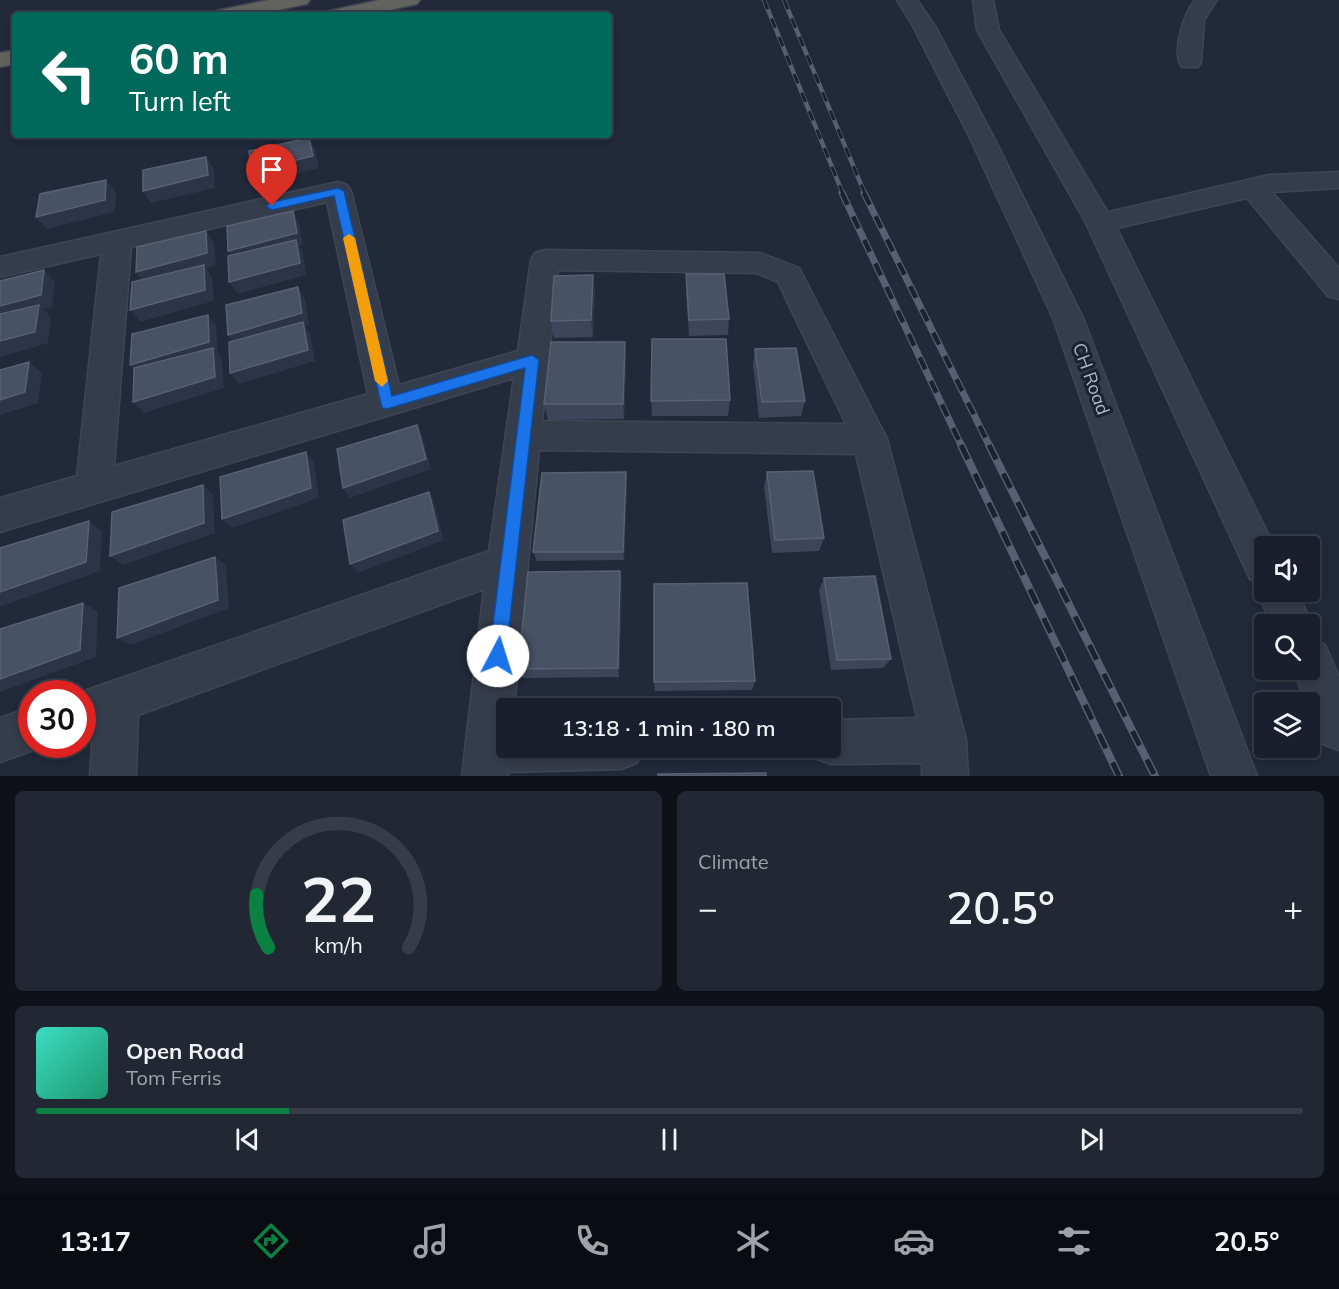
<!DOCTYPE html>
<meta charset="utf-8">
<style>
:root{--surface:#191f2c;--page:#222734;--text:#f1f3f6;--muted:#9fa2a9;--line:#373d48;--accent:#0b8043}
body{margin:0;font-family:Mulish,sans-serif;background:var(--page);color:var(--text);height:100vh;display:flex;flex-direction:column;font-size:22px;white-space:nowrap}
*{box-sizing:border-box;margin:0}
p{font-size:20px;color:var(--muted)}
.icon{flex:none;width:33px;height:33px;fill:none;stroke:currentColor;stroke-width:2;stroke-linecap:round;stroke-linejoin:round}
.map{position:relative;height:776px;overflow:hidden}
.sheet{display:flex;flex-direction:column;gap:15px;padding:15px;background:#0e1118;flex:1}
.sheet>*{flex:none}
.hud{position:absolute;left:12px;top:12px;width:600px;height:126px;border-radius:6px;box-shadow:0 3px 9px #0003,0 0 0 2px var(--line);background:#00695c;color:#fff;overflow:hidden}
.controls{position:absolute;left:1254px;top:536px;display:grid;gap:12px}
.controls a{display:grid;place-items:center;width:66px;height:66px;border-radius:6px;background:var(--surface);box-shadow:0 3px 9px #0003,0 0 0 2px var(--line);font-size:30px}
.speed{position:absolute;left:18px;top:680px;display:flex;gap:12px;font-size:30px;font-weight:700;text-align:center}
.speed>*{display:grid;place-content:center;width:78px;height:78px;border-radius:50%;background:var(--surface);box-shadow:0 3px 9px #0003,0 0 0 2px var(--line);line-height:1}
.speed .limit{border:9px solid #d22;background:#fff;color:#111}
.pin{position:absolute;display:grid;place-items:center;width:51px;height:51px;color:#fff;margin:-62px -26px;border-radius:50% 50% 50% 0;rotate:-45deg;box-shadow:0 0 6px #0007}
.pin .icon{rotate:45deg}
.me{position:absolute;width:66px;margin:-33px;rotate:5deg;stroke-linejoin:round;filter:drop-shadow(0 0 4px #0008)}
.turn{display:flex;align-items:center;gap:21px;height:126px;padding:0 18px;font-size:27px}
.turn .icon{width:78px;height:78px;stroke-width:2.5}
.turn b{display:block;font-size:42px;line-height:51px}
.big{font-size:45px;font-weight:600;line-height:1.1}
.sheet .card{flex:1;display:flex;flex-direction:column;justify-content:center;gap:9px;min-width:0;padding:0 21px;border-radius:9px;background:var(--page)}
.sheet .dial{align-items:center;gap:0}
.dial svg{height:156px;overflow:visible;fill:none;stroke:var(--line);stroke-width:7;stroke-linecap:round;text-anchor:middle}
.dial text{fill:var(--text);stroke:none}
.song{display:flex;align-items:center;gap:18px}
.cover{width:72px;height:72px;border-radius:9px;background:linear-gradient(135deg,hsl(170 70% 55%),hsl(160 70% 35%))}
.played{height:6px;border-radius:3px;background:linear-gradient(90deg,var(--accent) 20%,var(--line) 20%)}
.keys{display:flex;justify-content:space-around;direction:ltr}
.heat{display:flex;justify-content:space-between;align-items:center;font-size:33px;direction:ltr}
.sheet .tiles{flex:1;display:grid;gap:15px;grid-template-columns:1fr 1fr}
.card:last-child{grid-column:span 2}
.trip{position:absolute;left:496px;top:698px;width:345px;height:60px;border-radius:6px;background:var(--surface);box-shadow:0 3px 9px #0003,0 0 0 2px var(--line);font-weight:600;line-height:60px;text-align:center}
.dock{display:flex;height:96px;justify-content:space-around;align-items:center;background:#0a0c12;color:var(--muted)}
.dock .icon{width:42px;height:42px}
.dock .on{color:var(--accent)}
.dock b{font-size:27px;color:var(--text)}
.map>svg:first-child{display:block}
</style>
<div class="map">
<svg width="1339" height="776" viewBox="0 0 1339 776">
<rect width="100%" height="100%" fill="#21293a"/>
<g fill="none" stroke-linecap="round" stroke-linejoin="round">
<defs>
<path id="minor" d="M1195,0H1217L1204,20L1201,62L1198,67H1182C1171,51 1184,14 1195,0Z
M1339,172V188L1272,192L1339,268V299L1328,296L1247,198L1100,232L1090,230L1086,223L1090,216L1100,214L1269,175Z
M338,182L347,185L351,191L399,385L518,351L531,260L535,253L545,250L760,253L799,268L887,439L966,740L968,776H922V763L831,764L815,758L811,747H831V720L917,718L856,454L539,450L514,708H507V747H643L637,763L621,769L508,772V776H462L484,589L138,715L136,776H90L93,731L82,735V693H78L489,551L514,378L0,532V498L77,476L101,254L0,277V257ZM327,202L368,394L114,466L131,247ZM558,270L757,273L778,282L846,424L542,421Z
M32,707V744L48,745L0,762V718Z"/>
<path id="tertiary" d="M897,0H917L935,26L995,140L1083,318L1257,776H1211L1053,318L971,140L913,26Z
M973,0H993L999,30L1114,223L1274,546H1264V591H1297L1312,624L1310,631V624H1271L1257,591L1261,583L1250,579L1086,223L977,30Z
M1310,639L1325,645L1339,677V750L1323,744L1310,710V702H1306L1293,669H1310Z"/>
<path id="trunk" d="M268,0H310L307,4L254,15H212L215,11Z
M379,0H420L417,4L367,15H326L329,11Z
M15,50V64L0,67V53Z"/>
</defs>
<use href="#minor" stroke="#3e4554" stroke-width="3"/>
<use href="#tertiary" stroke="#3e4554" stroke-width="3"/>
<use href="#trunk" stroke="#3d4352" stroke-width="3"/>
<use href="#minor" fill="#353c4b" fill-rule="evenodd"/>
<use href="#tertiary" fill="#353c4b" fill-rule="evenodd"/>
<use href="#trunk" fill="#62625e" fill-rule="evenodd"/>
<defs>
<path id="rail-far2" d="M764,0L843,194
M784,0L865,194"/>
<path id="rail-far1" d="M842,193L962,447
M864,193L990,447"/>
<path id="rail" d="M961,445L1119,776
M989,445L1155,776"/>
</defs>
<use href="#rail-far2" stroke="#575f72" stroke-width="4.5"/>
<use href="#rail-far1" stroke="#575f72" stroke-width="7"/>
<use href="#rail" stroke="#575f72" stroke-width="8"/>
<use href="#rail-far2" stroke="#1a212f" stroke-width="3" stroke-dasharray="10" stroke-linecap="butt"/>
<use href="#rail-far1" stroke="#1a212f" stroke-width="4.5" stroke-dasharray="13" stroke-linecap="butt"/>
<use href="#rail" stroke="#1a212f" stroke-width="5" stroke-dasharray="16" stroke-linecap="butt"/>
</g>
<path fill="#3c4559" d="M686,274L729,319L728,335L689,336L686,291Z
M593,275L595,292L593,337L554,338L551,321Z
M755,349L805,401L801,416L759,418L753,365Z
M626,358L624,419L548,420L544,404Z
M730,400L728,416H652L651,401Z
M626,472L627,482L624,560L537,561L533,552Z
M767,472L824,538L819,551L772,553L764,487Z
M620,571L622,583L619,677L523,678L518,669Z
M824,578L891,659L883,668L831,670L819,590Z
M755,681L752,690L655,691L654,682Z"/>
<path fill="#2c3548" d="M309,138L315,150L319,168L258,183L251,171Z
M206,157L214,169L215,188L151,203L143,191Z
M106,180L116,192L115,212L47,229L36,217Z
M293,211L299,223L303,245L299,246L303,252L306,275L238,294L229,282L236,263L228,251Z
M206,231L214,243L216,265L206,268L212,277L214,301L140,322L130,310L145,284L136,272Z
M44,270L55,282L52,307L43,309L51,317L48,343L0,357V306Z
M593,275L595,292L593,337L591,320Z
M298,287L305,299L309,325L305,326L310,334L315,361L239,384L230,373L237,346L228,335Z
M208,315L216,326L218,354L222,359L224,388L144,413L133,402L141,376L130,365Z
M625,342L626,358L624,419L623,404Z
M29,362L42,373L38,403L0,415V400Z
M417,425L422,435L431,469L350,498L343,488Z
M306,452L314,463L319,498L232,528L222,519Z
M626,472L627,482L624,560L623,552Z
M203,485L213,495L215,533L123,565L110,556Z
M429,492L434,502L444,540L358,573L350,564Z
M89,521L102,531L100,571L2,606L0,605V592Z
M215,557L226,565L229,608L131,645L117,638Z
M620,571L622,583L619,677L618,668Z
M83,603L98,611L96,657L0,692V679Z"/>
<path fill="#485265" stroke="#586174" stroke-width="1.5" d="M309,138L313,156L251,171L249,151Z
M206,157L208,175L143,191V170Z
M106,180L105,200L36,217L40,194Z
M293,211L297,233L228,251L227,226Z
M206,231L207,253L136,272L137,247Z
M296,240L300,263L229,282L228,256Z
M204,265L205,290L130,310L132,282Z
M44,270L41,295L0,306V281Z
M686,274H724L729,319L689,320Z
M593,275L591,320L551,321L554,276Z
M298,287L302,313L228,335L226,305Z
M39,305L35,332L0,341V314Z
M208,315L209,342L130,365L132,334Z
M303,322L308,350L230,373L229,342Z
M652,339H726L730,400L651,401Z
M551,342H625L623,404H544Z
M213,348L215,377L133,402L134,368Z
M796,348L805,401L762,402L755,349Z
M29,362L25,392L0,400V370Z
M417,425L426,459L343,488L337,449Z
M306,452L311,488L222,519L220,477Z
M813,471L824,538L775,540L767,472Z
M626,472L623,552H533L542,473Z
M203,485L204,523L110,556L112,512Z
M429,492L438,531L350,564L343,520Z
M89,521L86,562L0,592V548Z
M215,557L218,600L117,638L119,588Z
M620,571L618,668L518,669L528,572Z
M875,576L891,659L837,660L824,578Z
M747,583L755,681L654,682V584Z
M83,603L80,650L0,679V629Z
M766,773V776H658V774Z"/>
<path fill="#1a73e8" stroke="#114b97" stroke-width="1.5" d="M338,188L344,191L392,396L532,355L539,360L506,656L504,662L498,665L492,662L489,656L525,368L387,409L382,408L334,196L272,210L266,206L272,202Z"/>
<path fill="#f59e0b" d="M349,234L355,238L388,381L382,387L375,381L343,238Z"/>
<g text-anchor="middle" stroke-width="6" stroke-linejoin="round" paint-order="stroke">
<g font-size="18" fill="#b0b6c7" stroke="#1a212f">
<text transform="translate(1091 379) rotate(70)" y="6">CH Road</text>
</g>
</g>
</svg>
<div class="controls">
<a><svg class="icon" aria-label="sound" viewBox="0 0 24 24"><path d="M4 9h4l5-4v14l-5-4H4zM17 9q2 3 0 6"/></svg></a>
<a><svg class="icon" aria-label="search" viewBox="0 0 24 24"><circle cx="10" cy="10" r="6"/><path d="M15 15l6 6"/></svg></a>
<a><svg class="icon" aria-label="layers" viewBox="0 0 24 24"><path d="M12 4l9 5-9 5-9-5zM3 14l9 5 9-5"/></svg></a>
</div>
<div class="speed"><div class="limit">30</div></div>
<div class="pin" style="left:272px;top:206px;background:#d93025"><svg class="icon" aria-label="arrive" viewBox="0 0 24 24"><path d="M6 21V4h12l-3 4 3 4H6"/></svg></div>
<svg class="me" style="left:498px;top:656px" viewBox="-20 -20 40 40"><circle r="19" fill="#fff"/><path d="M0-13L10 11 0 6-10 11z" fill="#1a73e8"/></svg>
<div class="trip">13:18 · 1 min · 180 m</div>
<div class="hud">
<div class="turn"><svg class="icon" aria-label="left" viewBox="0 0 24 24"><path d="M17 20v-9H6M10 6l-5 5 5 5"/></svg><div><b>60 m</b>Turn left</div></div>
</div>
</div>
<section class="sheet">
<div class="tiles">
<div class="card dial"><svg viewBox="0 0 100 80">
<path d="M14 69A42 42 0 1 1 86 69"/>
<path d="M14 69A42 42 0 0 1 8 42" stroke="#0b8043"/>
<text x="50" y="56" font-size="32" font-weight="700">22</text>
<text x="50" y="72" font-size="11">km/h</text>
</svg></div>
<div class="card"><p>Climate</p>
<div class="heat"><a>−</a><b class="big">20.5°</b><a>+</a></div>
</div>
<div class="card">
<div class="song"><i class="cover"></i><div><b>Open Road</b><p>Tom Ferris</p></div></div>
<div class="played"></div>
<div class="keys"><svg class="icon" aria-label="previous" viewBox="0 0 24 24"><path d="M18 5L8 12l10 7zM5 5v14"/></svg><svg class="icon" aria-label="pause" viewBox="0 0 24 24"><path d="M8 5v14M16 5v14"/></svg><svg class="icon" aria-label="next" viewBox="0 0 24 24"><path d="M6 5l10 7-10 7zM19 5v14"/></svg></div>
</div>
</div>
</section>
<nav class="dock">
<b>13:17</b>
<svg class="icon on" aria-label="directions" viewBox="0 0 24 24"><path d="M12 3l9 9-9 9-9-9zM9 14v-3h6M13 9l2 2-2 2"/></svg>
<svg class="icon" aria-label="music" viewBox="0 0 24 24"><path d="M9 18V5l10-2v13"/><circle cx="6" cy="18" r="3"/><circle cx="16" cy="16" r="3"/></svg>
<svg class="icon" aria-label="phone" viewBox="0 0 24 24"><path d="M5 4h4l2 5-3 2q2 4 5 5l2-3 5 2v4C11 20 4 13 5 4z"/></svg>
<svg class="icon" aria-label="climate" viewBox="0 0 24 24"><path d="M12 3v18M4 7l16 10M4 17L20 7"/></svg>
<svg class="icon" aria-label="car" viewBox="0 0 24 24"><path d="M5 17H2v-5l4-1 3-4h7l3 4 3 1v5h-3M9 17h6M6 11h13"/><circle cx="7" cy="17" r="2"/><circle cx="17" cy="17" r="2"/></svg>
<svg class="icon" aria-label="filters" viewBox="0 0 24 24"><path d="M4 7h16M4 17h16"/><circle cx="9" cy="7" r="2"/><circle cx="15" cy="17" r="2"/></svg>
<b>20.5°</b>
</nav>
